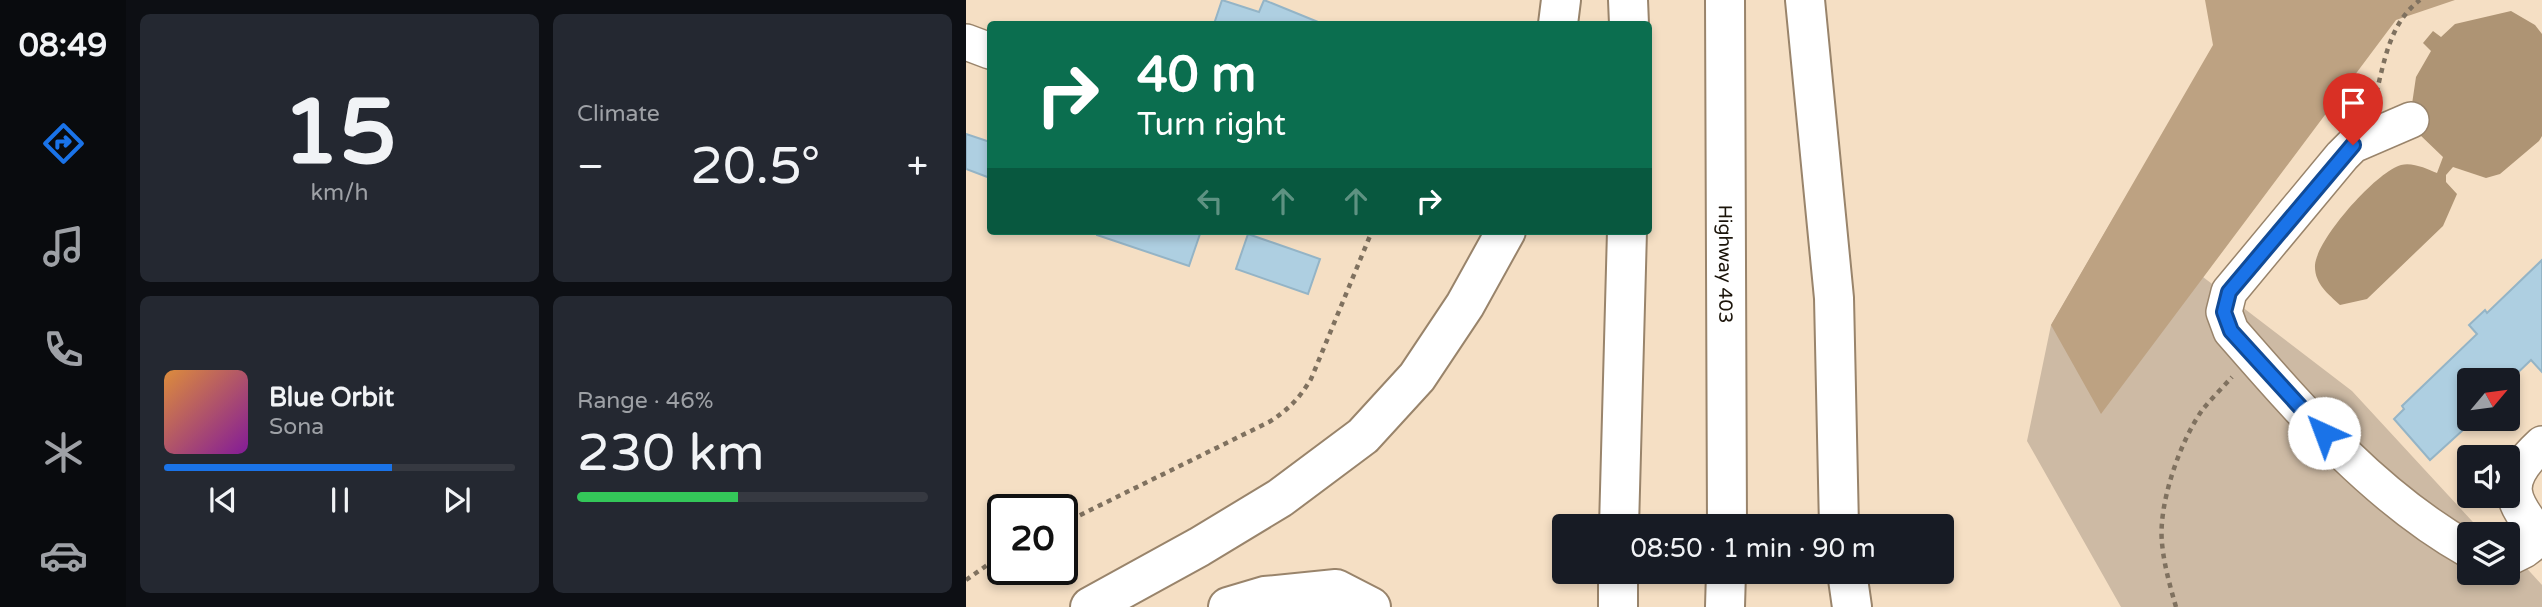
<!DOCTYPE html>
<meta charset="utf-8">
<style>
:root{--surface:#171b24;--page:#242831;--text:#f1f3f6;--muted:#9ea1a6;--line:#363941;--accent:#1a73e8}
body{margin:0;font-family:"Varela Round",sans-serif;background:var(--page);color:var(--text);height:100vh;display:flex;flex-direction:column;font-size:26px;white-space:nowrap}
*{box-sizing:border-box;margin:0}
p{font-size:23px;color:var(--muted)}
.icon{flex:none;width:38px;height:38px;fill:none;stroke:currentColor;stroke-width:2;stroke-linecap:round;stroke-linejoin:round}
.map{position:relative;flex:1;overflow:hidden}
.panel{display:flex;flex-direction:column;gap:14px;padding:14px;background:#0d0f14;width:840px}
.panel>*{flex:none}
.top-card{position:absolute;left:21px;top:21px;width:665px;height:214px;border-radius:7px;box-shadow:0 4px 10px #0003;background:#0b6e4f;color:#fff;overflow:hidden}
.needle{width:46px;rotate:61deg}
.buttons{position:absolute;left:1491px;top:368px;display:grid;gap:14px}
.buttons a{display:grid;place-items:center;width:63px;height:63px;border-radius:7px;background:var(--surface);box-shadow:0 4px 10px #0003;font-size:35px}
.speed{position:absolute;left:21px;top:494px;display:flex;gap:14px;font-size:35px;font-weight:700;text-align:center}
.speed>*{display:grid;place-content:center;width:91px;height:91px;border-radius:50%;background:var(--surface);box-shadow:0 4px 10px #0003;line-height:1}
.speed .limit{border:4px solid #111;border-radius:10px;background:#fff;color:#111}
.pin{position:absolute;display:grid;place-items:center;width:60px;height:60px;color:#fff;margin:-72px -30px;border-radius:50% 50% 50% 0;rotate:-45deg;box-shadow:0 0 7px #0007}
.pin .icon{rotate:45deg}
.me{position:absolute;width:77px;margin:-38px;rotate:317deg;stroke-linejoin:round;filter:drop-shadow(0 0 5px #0008)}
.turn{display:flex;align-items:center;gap:24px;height:147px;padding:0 35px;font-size:32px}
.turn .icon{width:91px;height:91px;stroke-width:2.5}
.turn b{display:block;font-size:49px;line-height:60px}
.lanes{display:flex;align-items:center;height:66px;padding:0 35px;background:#0003;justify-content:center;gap:35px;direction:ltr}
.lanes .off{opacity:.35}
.big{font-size:52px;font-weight:600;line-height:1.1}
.panel .widget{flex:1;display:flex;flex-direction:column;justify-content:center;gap:10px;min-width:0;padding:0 24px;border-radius:10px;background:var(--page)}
.panel .dial{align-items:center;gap:0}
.dial b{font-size:91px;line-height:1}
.song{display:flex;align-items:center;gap:21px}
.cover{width:84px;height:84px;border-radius:10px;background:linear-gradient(135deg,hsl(30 70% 55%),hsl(290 70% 35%))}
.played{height:7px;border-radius:4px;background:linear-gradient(90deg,var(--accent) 65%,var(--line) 65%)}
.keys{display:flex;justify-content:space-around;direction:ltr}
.heat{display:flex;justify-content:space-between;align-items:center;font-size:38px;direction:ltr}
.charge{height:10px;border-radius:5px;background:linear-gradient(90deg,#34c759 46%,var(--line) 0)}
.panel .tiles{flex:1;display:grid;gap:14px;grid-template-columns:repeat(2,1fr)}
.trip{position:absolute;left:586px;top:514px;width:402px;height:70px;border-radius:7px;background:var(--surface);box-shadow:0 4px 10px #0003;font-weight:600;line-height:70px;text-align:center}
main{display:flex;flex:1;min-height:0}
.tabs{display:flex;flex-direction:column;width:126px;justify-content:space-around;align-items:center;background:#090b0e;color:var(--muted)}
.tabs .icon{width:49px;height:49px}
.tabs .current{color:var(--accent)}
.tabs b{font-size:32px;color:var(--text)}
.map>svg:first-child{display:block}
</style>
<main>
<nav class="tabs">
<b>08:49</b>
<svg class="icon current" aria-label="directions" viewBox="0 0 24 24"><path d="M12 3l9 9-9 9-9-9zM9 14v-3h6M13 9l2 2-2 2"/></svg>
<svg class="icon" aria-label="music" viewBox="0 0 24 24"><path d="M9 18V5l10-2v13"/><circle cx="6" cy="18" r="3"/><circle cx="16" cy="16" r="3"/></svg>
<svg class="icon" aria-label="phone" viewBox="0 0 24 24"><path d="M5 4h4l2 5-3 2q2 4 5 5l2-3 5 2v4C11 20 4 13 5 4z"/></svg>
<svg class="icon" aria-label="climate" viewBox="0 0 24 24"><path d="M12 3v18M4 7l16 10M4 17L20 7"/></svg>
<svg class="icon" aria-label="car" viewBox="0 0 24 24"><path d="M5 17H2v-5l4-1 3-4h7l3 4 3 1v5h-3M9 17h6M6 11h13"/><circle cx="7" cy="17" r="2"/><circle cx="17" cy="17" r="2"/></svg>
</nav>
<section class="panel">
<div class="tiles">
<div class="widget dial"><b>15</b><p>km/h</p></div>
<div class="widget"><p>Climate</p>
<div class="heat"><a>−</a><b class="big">20.5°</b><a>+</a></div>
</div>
<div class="widget">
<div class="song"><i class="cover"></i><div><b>Blue Orbit</b><p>Sona</p></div></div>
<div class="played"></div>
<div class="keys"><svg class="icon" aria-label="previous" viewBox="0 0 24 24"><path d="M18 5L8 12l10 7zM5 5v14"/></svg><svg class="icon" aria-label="pause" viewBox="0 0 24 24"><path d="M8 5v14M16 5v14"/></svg><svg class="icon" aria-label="next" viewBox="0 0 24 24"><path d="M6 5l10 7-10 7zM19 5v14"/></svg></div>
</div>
<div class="widget"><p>Range · 46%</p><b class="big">230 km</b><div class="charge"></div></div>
</div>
</section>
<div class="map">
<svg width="1576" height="607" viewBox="0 0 1576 607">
<rect width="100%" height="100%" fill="#f5dfc4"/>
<path fill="#cdbaa4" d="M1149,215L1237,277L1386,391L1518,534H1503V572H1542L1555,562L1576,585V607H1155L1061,441L1085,325Z"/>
<path fill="#bda282" d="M1239,0H1489L1430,20L1135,414L1085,325L1247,45Z"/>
<path fill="#ae9474" d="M1545,11L1569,25L1576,34V136L1573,141L1534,174L1520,178L1487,167L1480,175V182L1491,194L1477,226L1401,299L1374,305C1362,294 1348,283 1349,265C1351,239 1410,172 1435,165C1447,162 1461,169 1471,173L1477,157L1452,133L1446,104L1450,77L1465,51L1457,43L1467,31L1475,37L1489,24Z"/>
<path fill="#aecfe1" stroke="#94b4c6" stroke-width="2" d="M256,0L293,12L298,0L357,24H248Z
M0,134L24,142V178L0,169Z
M131,231H235L223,266L131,235Z
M282,234L354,259L342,294L270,269Z
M1576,260V372L1565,360L1542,382V380H1503V418L1494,427L1497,430L1464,460L1428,419L1438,409L1436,406L1511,334L1503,325L1519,310L1521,313Z"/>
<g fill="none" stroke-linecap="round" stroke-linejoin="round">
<defs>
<path id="minor" d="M0,42L24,51
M1445,120L1387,145L1376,156L1263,292L1258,312L1265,331C1335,411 1409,497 1503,550
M1576,444C1535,482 1543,499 1576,538
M1542,558L1558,550L1575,537"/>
<g id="highway">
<path d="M662,0L663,24"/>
<path id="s1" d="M759,0L761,527"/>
<path d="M839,0L868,298L873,527"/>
<path d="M592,24L595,0"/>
<path d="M653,527L661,231"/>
<path d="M881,572L886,607"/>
<path d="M124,607L233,547L314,498L397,436L451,377L499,305L540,231"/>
<path d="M262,607L299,596L370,589L405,607"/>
<path d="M652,607V572"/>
<path d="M759,607L760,572"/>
</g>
</defs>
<use href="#minor" stroke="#99846b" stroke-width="38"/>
<use href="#highway" stroke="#99846b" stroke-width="42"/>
<path stroke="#7f715f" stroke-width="4.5" stroke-dasharray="5 5" stroke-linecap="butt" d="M1408,102C1418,65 1422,24 1454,0
M96,524L303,422C322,410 333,399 345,379L406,231
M0,580L37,554
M1210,607C1204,586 1198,565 1196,543C1192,504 1214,441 1237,409C1246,398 1257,387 1266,377"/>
<use href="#minor" stroke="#fff" stroke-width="35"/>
<use href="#highway" stroke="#fff" stroke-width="38"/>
</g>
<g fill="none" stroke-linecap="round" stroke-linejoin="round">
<defs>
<path id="route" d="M1358,433L1265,331L1258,312L1263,292L1387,145"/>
</defs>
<use href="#route" stroke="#114b97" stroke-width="18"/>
<use href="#route" stroke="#1a73e8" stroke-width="12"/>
</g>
<g text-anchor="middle" stroke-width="5" stroke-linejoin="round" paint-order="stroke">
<g font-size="19" fill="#1b140a" stroke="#f5dfc4">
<text dy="7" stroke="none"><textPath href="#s1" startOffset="264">Highway 403</textPath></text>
</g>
</g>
</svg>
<div class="buttons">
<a><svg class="needle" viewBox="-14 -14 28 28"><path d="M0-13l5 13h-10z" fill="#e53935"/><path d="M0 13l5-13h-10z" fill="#9ea1a6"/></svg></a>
<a><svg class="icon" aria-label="sound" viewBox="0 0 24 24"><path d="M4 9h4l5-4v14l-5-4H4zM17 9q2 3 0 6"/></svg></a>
<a><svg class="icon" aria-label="layers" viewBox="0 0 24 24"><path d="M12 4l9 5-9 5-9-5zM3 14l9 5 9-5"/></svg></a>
</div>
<div class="speed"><div class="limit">20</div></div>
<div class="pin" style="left:1387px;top:145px;background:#d93025"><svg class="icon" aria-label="arrive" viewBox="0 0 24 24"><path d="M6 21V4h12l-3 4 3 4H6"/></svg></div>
<svg class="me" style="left:1358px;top:433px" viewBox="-20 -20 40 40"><circle r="19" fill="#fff"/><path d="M0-13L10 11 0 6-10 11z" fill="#1a73e8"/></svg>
<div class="trip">08:50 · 1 min · 90 m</div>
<div class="top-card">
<div class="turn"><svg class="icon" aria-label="right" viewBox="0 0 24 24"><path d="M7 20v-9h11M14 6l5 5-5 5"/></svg><div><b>40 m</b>Turn right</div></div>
<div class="lanes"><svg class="icon off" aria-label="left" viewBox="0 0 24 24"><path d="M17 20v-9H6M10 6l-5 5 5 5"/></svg><svg class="icon off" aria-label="ahead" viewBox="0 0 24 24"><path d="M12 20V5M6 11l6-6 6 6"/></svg><svg class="icon off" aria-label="ahead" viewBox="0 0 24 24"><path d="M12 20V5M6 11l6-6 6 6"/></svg><svg class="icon" aria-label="right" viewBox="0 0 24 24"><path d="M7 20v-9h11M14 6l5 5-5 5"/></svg></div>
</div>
</div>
</main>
